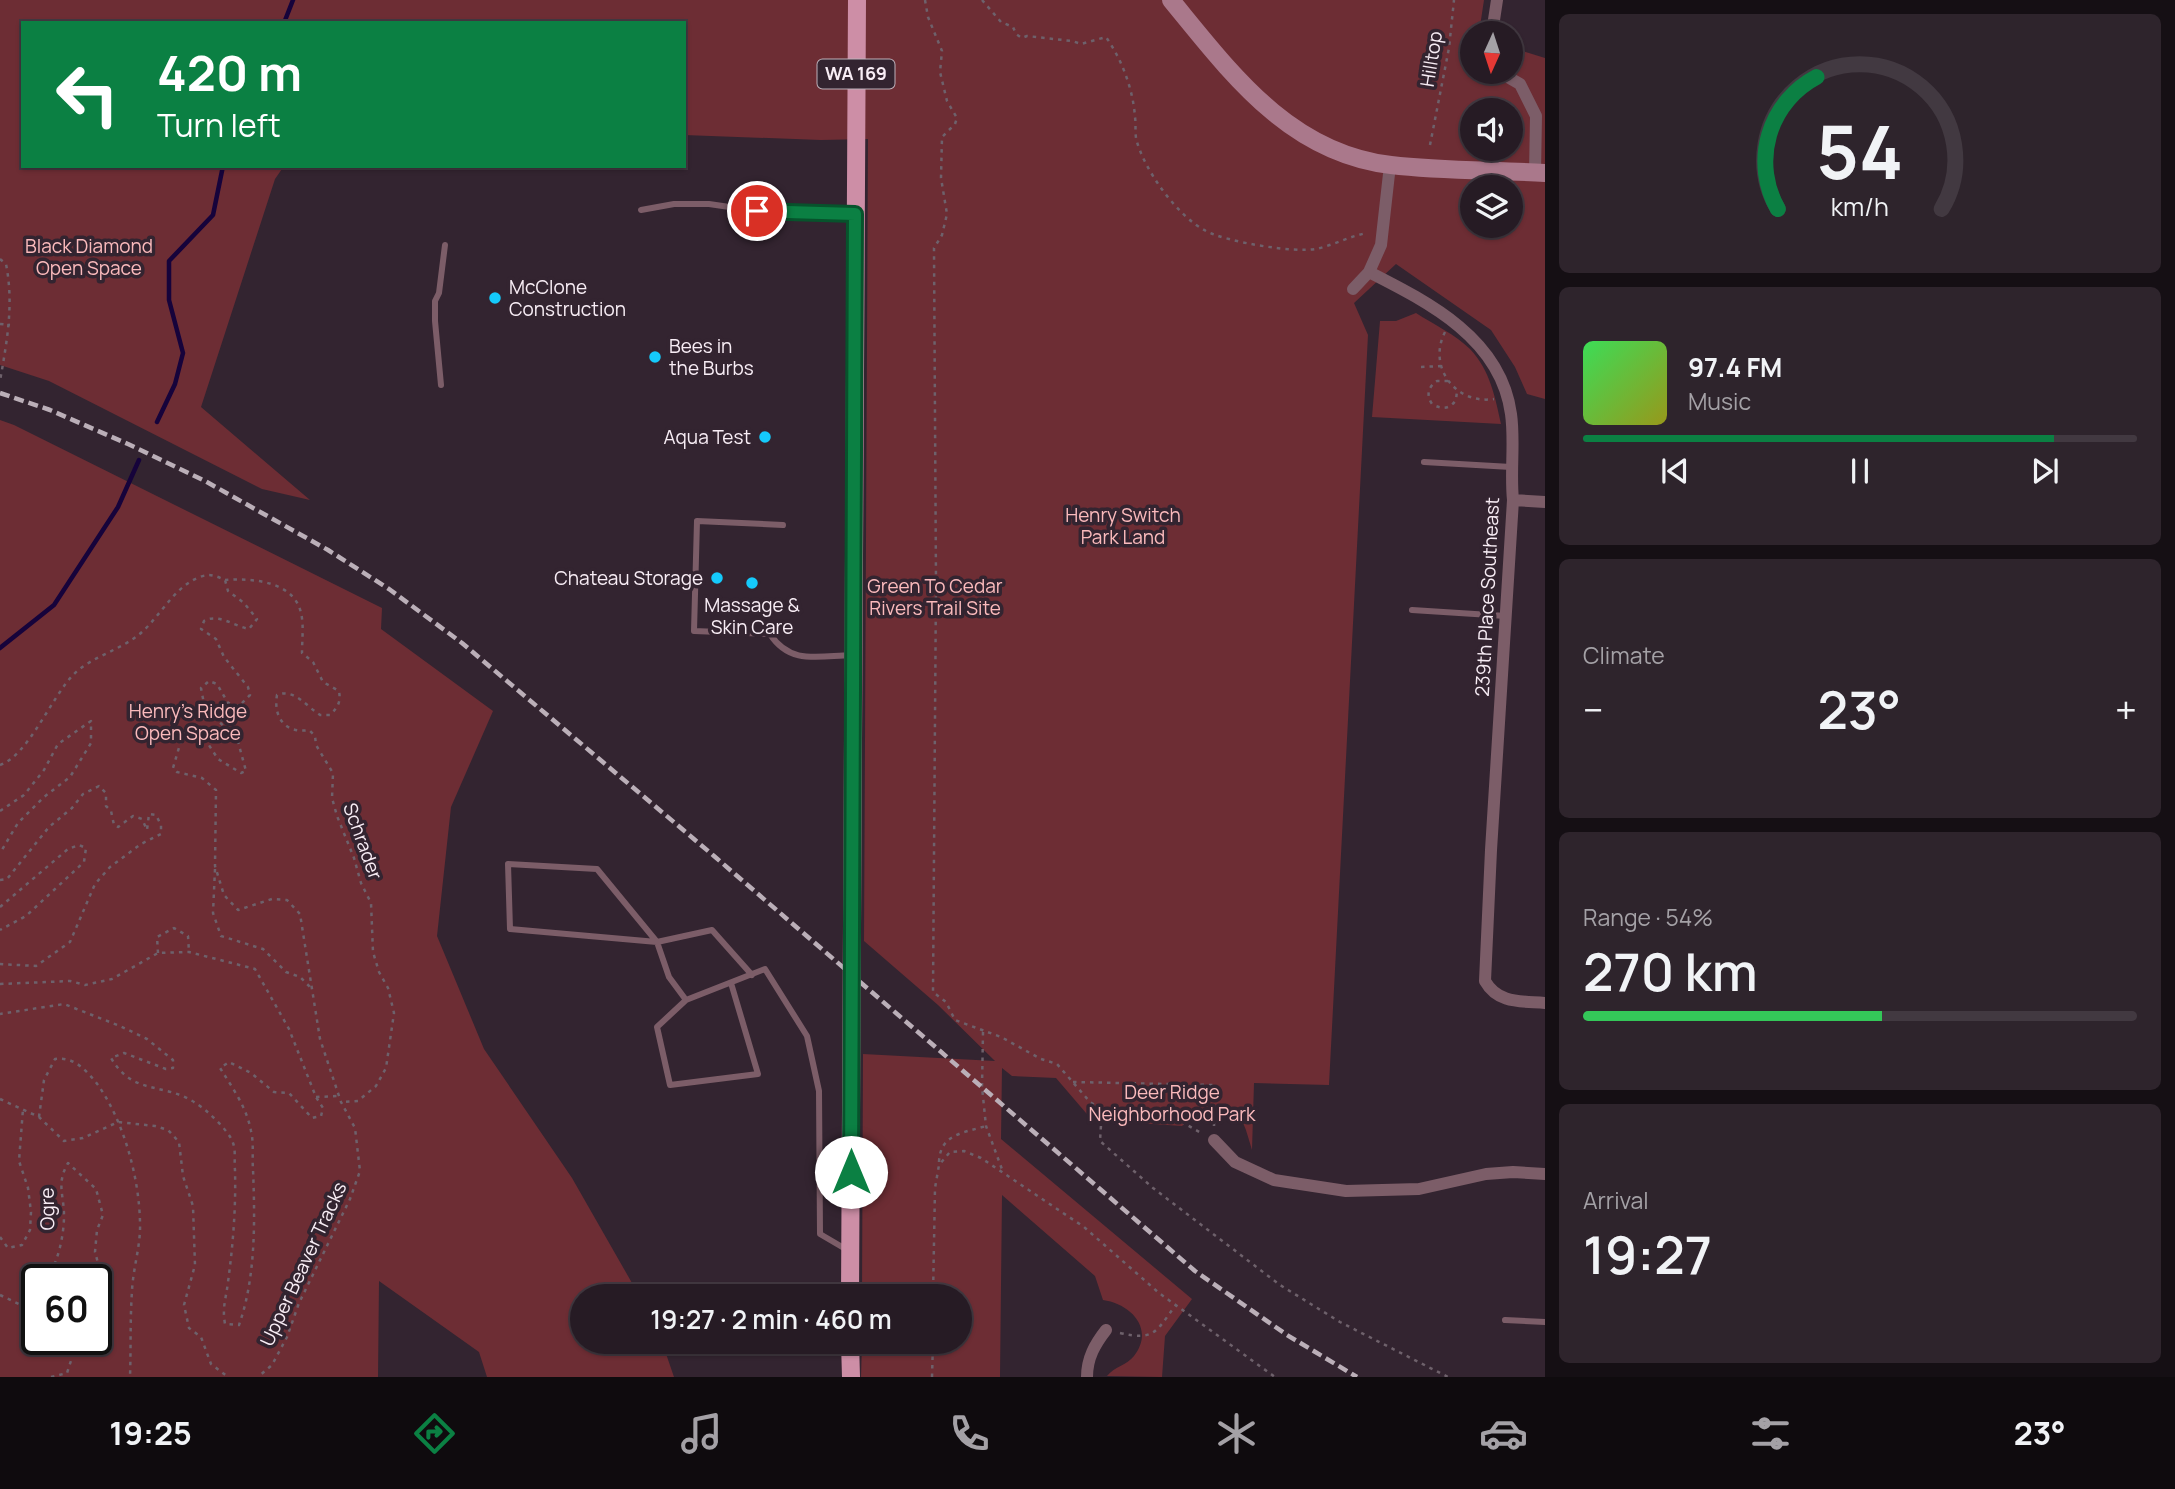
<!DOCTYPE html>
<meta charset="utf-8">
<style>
:root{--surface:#261b24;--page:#2e242c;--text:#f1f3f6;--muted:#a4a1a6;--line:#423941;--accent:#0b8043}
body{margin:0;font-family:Manrope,sans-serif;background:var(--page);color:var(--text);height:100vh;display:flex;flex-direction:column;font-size:26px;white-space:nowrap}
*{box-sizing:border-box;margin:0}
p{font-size:23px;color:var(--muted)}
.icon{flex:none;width:38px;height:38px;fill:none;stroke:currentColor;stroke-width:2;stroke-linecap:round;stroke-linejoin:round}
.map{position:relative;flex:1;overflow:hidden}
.drawer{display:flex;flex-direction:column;gap:14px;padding:14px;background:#150f14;width:630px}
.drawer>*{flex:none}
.hud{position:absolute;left:21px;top:21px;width:665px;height:147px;border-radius:0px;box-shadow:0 2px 5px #0004,0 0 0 2px var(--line);background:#0b8043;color:#fff;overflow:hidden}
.needle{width:46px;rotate:183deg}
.buttons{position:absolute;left:1460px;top:21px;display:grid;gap:14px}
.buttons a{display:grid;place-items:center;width:63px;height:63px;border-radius:50%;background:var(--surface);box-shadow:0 2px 5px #0004,0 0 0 2px var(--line);font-size:35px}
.speed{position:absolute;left:21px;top:1264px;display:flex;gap:14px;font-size:35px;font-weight:700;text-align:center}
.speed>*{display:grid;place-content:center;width:91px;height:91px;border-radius:50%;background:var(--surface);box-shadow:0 2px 5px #0004,0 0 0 2px var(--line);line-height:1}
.speed .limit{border:4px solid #111;border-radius:10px;background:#fff;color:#111}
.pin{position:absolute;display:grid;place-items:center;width:60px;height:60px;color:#fff;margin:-30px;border:4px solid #fff;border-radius:50%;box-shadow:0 2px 7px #0007}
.me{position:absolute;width:77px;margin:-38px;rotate:0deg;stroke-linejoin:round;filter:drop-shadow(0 0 5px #0008)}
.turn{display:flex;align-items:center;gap:24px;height:147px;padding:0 21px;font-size:32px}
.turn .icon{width:91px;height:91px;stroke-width:2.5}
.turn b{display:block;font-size:49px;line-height:60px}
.big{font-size:52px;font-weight:600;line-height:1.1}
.drawer .card{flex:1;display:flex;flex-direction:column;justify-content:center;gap:10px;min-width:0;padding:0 24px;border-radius:10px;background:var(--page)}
.drawer .dial{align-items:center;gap:0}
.dial svg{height:182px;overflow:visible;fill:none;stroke:var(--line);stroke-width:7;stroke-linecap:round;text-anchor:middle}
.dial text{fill:var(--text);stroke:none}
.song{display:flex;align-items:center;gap:21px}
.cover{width:84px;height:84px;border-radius:10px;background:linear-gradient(135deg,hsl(130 70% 55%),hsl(60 70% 35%))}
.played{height:7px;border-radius:4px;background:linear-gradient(90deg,var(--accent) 85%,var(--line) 85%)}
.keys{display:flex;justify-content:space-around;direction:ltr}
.heat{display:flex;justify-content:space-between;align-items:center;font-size:38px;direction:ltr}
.charge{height:10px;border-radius:5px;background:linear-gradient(90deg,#34c759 54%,var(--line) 0)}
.trip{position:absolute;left:570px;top:1284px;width:402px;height:70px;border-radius:35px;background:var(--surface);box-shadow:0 2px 5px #0004,0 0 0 2px var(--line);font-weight:600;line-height:70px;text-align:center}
.dock{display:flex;height:112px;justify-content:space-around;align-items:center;background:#0f0b0e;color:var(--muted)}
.dock .icon{width:49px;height:49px}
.dock .current{color:var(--accent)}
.dock b{font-size:32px;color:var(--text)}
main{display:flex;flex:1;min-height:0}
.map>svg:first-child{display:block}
</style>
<main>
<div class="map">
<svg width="1545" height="1377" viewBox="0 0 1545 1377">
<rect width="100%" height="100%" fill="#332430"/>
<path fill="#6d2d34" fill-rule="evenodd" d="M0,0H1484L1479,33H1472V72H1510V47L1545,58V399L1527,394L1515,367L1491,330L1396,264L1354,303L1368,335L1329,1085L1254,1083L1252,1150C1249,1141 1247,1131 1243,1123C1229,1096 1199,1110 1182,1126L1092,1120L1056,1078L1012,1076L1002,1068L1001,1139L1192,1299L1165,1336L1162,1377L1107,1376C1114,1367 1127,1365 1134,1356C1155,1329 1131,1304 1103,1300L1095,1276L1002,1195L1000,1377H861L862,1342H961V1297H862L863,1054L995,1061L938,1005L864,941L868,139L821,140L684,135V23H23V166H284L275,179L201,407L310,500L262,489L49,381L0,365ZM1472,110H1510V149H1472ZM1472,187H1510V226H1472Z
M1416,313C1433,324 1456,335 1470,349C1490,370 1495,397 1501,424L1372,417L1380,321H1396Z
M0,420L14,425L382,608L381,629L493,711L451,807L437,936L484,1049L572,1178L640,1297H583V1342H662L674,1377H487L479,1352L379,1281L378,1377H0ZM37,1279H96V1339H37Z"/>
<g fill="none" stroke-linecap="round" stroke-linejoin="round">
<path stroke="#16033b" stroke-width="4.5" d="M284,23L293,0
M157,422L175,384L183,353L169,300V261L213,215L223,166
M0,648L54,605L118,507L139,460"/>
<path stroke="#6e616b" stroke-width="2.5" stroke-dasharray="3.5 5" stroke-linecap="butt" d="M925,0L928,17L942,51L940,72L947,101L957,118L955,124L942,137L941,178L947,214L942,235L934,248L936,583L933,992L946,1002L955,1020L1001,1037L1041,1059L1057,1064L1090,1102L1102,1109L1166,1117L1180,1121L1203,1134
M982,0L1001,22L1013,27L1016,34L1022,38L1027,36L1072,41L1081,44L1106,37C1122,60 1133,89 1135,117C1136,124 1135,131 1136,138C1143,169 1178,217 1206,231C1227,242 1293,253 1316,249C1334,245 1350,236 1367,233
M1430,145L1449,48L1454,0
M0,259L6,264C14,304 7,341 0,381
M0,324L10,325
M1445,332C1427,367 1456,405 1494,399
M1421,367L1441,366
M1448,381H1437C1428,387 1426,395 1432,404C1442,410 1450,409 1456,400L1457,391
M225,580C252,578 294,581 301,613C304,625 302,640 302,653L313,662L323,682L339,691C341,702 338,707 330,715H320C306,706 294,688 277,695C273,718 286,734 309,730L315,736L316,745L333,773L332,798L337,816L354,858L361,883L371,903L373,952L379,972L388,988L394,1013L386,1068L376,1086L358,1101L341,1102
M0,765C28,756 52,696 74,674C92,656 122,650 142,632C161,615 175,586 200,577C210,573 216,576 225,580L228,591L244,603L257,619L249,629C234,626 218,613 204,621L201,629L216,639L224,657L248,687L250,695L239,706L228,703L217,684L209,681L201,688L205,709L237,738L246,771L241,773L218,759L195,724L183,734L173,768L177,772L202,778L216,790L215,866L224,895L238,910L272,899L287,900L300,914L320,1039L341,1102L355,1128L360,1171L350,1199L299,1303L287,1337L272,1365L258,1377
M0,811L24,795L44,770L58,744L91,721V743L70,777L44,797L18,823L0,853
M215,869L213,913L221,936L263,949L286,972L300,977L311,988
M0,880L7,879L49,827L72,808L83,794L99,786L106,793V806L111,811L114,825L118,827L133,816L142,819L147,830L149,814L156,815L161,825V834L141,844L110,867L95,884L70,942L36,966L0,964
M0,907L68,849L79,845L86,848L84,862L26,916L0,930
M158,953L157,937L174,928L188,936L189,952
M0,984L70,981L85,985L112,979L158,953L189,952L255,969L289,1029L316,1097L323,1108L321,1116L312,1118L289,1093L274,1092L251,1073L229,1062L220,1068C232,1087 247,1108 251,1131C254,1143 252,1157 253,1169C255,1220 256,1277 239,1325L225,1324C222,1307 226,1299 228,1282C233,1245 236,1208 235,1170C234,1162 236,1150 233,1143C230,1132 207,1110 197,1104C164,1081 134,1097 111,1058L124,1053L166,1069L173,1068V1060L147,1039L120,1026L64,1004L0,1014
M983,1032L982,1087L986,1126L1003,1172
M1073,1082L1214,1085V1128
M316,1097L339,1096
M0,1099L39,1117L64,1141L83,1138L118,1122L155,1126L168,1130L179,1142L183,1176L193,1206L195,1265L184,1305L189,1328L201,1337L211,1364L228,1377
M1102,1109L1100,1141L1153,1188L1280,1285L1340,1322L1448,1377
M39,1117L44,1080L55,1059C74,1056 87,1071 98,1085C124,1122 139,1177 140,1222C141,1245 133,1268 132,1291C130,1320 131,1348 130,1377
M939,1162C940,1134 963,1133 986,1126
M0,1237L8,1248L22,1245L30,1230L31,1212L28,1188L19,1161L23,1109
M46,1279C58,1264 64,1235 64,1216C64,1194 56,1184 68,1163L96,1189L103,1215L97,1230L95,1252L103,1281L96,1297
M0,1295L19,1304L31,1297L37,1291
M933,1297L935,1188L939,1165L950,1152L964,1151L981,1158L1084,1227L1159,1293L1275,1377
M1120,1333C1154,1341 1156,1332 1175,1306
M51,1377L67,1373L78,1339
M932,1377L933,1342"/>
<path stroke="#7c5d68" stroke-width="6" d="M641,210L674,204H709L757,211L853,213
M441,385L435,321V301L439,293L445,245
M1424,462L1511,467
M783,525L697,521L694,631L770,634C790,665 818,656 851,655
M1412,610L1506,616
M752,975L712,930L657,942L597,869L508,864L510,929L657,942L669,977L686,1000L765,969L807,1036L819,1091L820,1234L849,1251
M686,1000L657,1027L670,1085L758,1074L731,983
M1505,1320L1545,1322"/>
<path stroke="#7c5d68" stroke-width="12" d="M1492,33L1497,0
M1499,72L1520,84L1536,116L1535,173
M1369,272C1430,303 1501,339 1511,414C1515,442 1510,471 1513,500L1491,850L1485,981C1498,1004 1521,1001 1545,1003
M1353,289L1369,272L1381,245L1390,165
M1513,500L1545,502
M1214,1140L1235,1162L1274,1180L1346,1191L1419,1189L1486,1174L1513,1172L1545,1174
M1087,1377C1087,1358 1095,1344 1106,1330"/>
<path stroke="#aa788b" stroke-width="18" d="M1171,0C1231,73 1289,153 1391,165C1442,171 1494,170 1545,173"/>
<path stroke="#cd8ea6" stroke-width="18" d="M850,1297L857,0
M850,1342L851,1377"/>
<path stroke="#bbafb8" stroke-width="4.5" stroke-dasharray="10 5" stroke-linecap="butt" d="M0,393L50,410L128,444L205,481L328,550L389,589L462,643L714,856L1195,1271L1287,1335L1357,1377"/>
</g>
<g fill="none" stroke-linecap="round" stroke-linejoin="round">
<defs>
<path id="route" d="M757,211L855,214L851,1172"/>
</defs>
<use href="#route" stroke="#07532c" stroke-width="18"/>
<use href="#route" stroke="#0b8043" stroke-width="12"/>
</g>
<g fill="#15cafb" stroke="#332430" stroke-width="2.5">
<circle cx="495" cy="298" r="7"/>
<circle cx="655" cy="357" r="7"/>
<circle cx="765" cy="437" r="7"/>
<circle cx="717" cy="578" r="7"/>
<circle cx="752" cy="583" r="7"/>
</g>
<g text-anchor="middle" stroke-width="7" stroke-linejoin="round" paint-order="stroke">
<rect fill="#332430" stroke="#bdb1ba" stroke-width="2" x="817.5" y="59.5" width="77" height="29" rx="5"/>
<g font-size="18" font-weight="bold" fill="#f8edf5">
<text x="856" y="80">WA 169</text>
</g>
<g font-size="19" fill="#f8edf5" stroke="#332430">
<text transform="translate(1431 59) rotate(-81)" y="7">Hilltop</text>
<text transform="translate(1487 597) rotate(-87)" y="7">239th Place Southeast</text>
<text transform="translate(363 841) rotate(70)" y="7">Schrader</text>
<text transform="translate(47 1209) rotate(-91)" y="7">Ogre</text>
<text transform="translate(303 1264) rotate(-65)" y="7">Upper Beaver Tracks</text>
</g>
<g font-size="19" fill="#fbbabc" stroke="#332430">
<text x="89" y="253">Black Diamond<tspan x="89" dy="22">Open Space</tspan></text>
<text x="1123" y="522">Henry Switch<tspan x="1123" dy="22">Park Land</tspan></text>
<text x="935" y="593">Green To Cedar<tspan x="935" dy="22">Rivers Trail Site</tspan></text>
<text x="188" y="718">Henry's Ridge<tspan x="188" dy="22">Open Space</tspan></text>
<text x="1172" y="1099">Deer Ridge<tspan x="1172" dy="22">Neighborhood Park</tspan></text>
</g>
<g font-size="19" fill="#f8edf5" stroke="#332430" text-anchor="start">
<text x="509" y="294">McClone<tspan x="509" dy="22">Construction</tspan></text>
<text x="669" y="353">Bees in<tspan x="669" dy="22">the Burbs</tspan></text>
<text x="751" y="444" text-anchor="end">Aqua Test</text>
<text x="703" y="585" text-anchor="end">Chateau Storage</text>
<text x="752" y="612" text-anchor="middle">Massage &amp;<tspan x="752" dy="22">Skin Care</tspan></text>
</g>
</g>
</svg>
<div class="buttons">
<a><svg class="needle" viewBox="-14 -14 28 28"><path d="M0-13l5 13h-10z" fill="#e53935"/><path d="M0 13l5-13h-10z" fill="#a4a1a6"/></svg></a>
<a><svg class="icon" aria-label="sound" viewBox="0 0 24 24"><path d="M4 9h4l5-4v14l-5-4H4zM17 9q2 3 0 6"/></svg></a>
<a><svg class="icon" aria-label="layers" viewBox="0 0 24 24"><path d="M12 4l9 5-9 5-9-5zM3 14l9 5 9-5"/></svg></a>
</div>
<div class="speed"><div class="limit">60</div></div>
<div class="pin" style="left:757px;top:211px;background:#d93025"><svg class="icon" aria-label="arrive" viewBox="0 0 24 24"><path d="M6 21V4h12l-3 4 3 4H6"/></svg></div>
<svg class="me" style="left:851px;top:1172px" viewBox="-20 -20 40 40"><circle r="19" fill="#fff"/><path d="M0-13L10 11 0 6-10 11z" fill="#0b8043"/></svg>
<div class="trip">19:27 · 2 min · 460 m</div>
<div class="hud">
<div class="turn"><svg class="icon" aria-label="left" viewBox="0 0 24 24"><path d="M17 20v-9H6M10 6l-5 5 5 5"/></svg><div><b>420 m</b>Turn left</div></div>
</div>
</div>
<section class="drawer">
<div class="card dial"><svg viewBox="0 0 100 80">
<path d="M14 69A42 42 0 1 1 86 69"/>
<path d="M14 69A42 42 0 0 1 31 11" stroke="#0b8043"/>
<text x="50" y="56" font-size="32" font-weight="700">54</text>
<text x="50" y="72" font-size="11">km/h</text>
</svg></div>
<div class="card">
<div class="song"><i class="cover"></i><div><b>97.4 FM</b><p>Music</p></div></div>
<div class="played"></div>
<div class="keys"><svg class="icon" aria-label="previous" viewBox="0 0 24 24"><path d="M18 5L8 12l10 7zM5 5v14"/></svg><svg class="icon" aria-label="pause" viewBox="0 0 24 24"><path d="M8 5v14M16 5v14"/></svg><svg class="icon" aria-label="next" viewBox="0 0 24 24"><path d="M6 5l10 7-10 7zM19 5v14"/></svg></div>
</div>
<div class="card"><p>Climate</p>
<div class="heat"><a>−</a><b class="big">23°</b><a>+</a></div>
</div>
<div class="card"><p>Range · 54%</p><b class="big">270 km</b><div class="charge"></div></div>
<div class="card"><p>Arrival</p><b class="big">19:27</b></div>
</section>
</main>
<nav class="dock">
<b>19:25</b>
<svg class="icon current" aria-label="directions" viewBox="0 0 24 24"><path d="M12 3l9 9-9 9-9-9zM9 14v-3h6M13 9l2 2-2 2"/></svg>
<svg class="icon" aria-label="music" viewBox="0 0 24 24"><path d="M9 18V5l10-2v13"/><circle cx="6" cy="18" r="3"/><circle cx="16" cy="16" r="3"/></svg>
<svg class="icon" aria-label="phone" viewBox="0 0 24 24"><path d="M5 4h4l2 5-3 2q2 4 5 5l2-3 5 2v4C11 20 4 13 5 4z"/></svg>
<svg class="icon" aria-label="climate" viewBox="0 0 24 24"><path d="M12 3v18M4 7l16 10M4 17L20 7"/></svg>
<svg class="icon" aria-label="car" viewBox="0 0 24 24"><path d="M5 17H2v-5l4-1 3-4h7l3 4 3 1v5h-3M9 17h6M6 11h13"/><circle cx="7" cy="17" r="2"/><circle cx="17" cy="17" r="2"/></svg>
<svg class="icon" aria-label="filters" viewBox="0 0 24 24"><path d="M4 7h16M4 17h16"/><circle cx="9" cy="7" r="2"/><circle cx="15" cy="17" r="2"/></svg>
<b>23°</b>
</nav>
